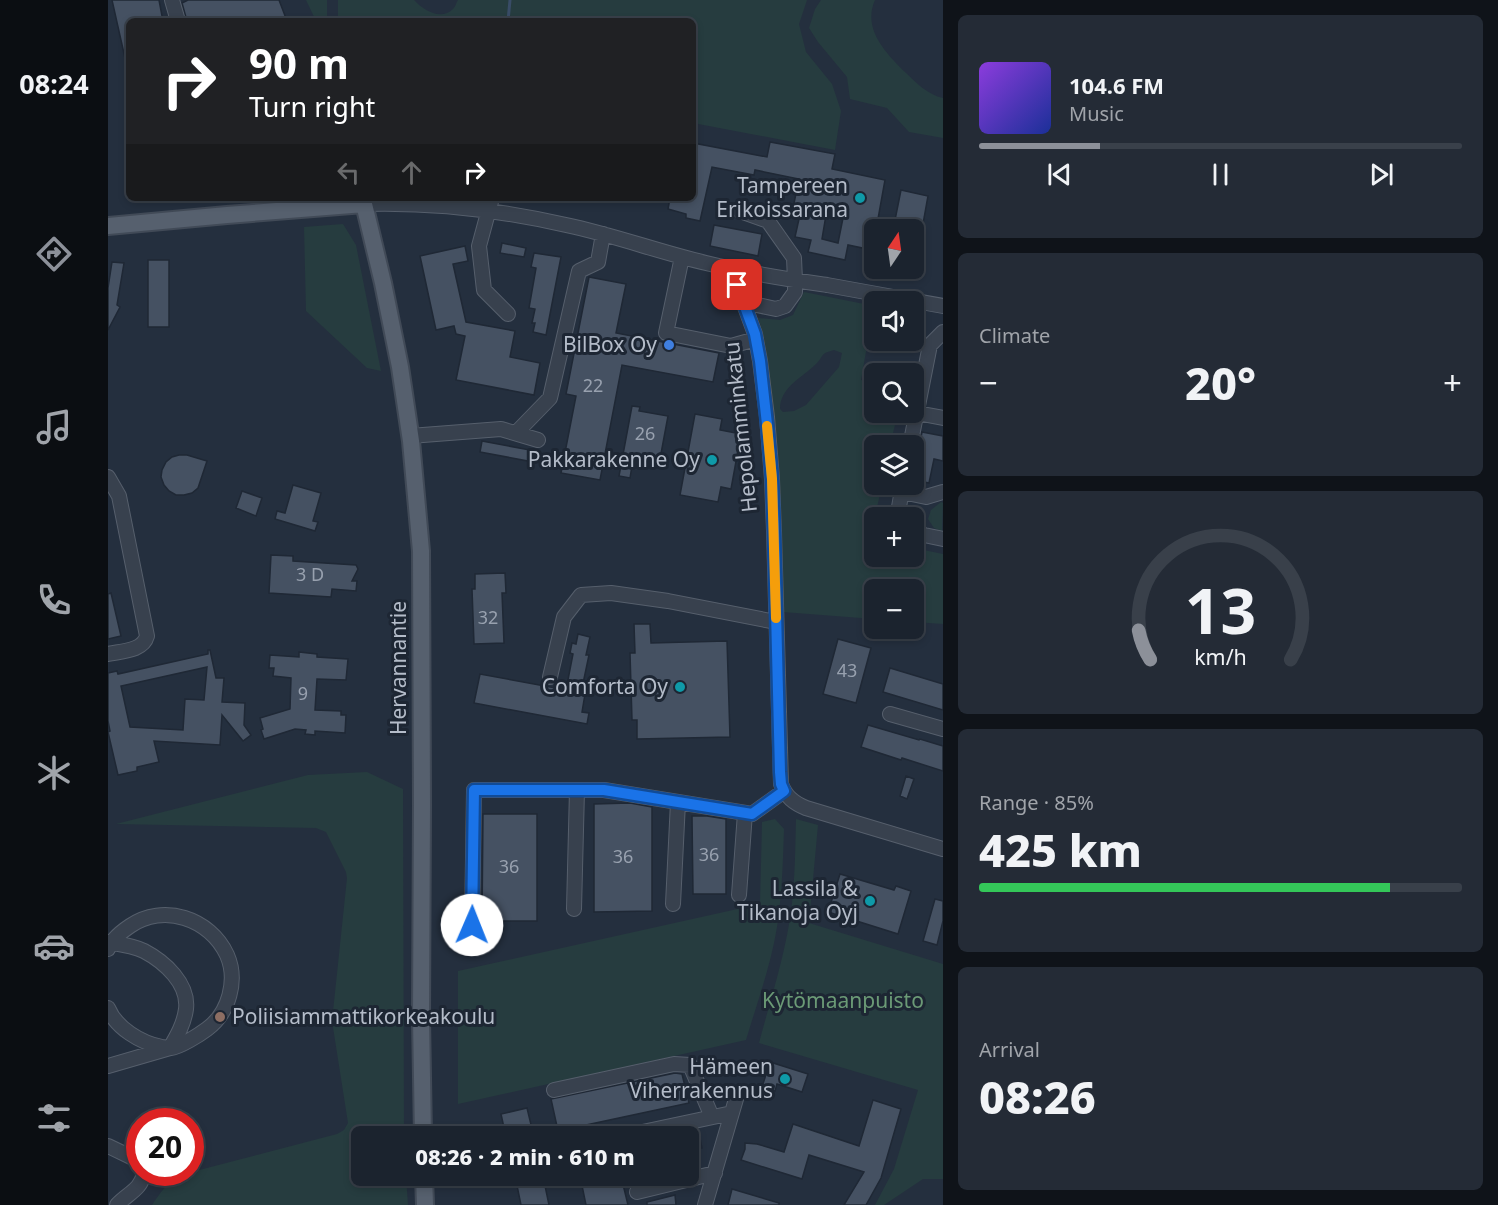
<!DOCTYPE html>
<meta charset="utf-8">
<style>
:root{--surface:#1b232e;--page:#242b36;--text:#f1f3f6;--muted:#a0a4aa;--line:#39404a;--accent:#8c9099}
body{margin:0;font-family:"Noto Sans",sans-serif;background:var(--page);color:var(--text);height:100vh;display:flex;flex-direction:column;font-size:22px;white-space:nowrap}
*{box-sizing:border-box;margin:0}
p{font-size:20px;color:var(--muted)}
.icon{flex:none;width:33px;height:33px;fill:none;stroke:currentColor;stroke-width:2;stroke-linecap:round;stroke-linejoin:round}
.map{position:relative;flex:1;overflow:hidden}
.side{display:flex;flex-direction:column;gap:15px;padding:15px;background:#0f1319;width:555px}
.side>*{flex:none}
.hud{position:absolute;left:18px;top:18px;width:570px;height:183px;border-radius:9px;box-shadow:0 3px 9px #0003,0 0 0 2px var(--line);background:#202124;color:#fff;overflow:hidden}
.needle{width:39px;rotate:13deg}
.buttons{position:absolute;left:756px;top:219px;display:grid;gap:12px}
.buttons a{display:grid;place-items:center;width:60px;height:60px;border-radius:9px;background:var(--surface);box-shadow:0 3px 9px #0003,0 0 0 2px var(--line);font-size:30px}
.speed{position:absolute;left:18px;top:1108px;display:flex;gap:12px;font-size:30px;font-weight:700;text-align:center}
.speed>*{display:grid;place-content:center;width:78px;height:78px;border-radius:50%;background:var(--surface);box-shadow:0 3px 9px #0003,0 0 0 2px var(--line);line-height:1}
.speed .limit{border:9px solid #d22;background:#fff;color:#111}
.pin{position:absolute;display:grid;place-items:center;width:51px;height:51px;color:#fff;margin:-26px;border-radius:12px;box-shadow:0 3px 9px #0006}
.me{position:absolute;width:66px;margin:-33px;rotate:1deg;stroke-linejoin:round;filter:drop-shadow(0 0 4px #0008)}
.turn{display:flex;align-items:center;gap:21px;height:126px;padding:0 24px;font-size:27px}
.turn .icon{width:78px;height:78px;stroke-width:2.5}
.turn b{display:block;font-size:42px;line-height:51px}
.lanes{display:flex;align-items:center;height:57px;padding:0 24px;background:#0003;justify-content:center;gap:30px;direction:ltr}
.lanes .off{opacity:.35}
.big{font-size:45px;font-weight:800;line-height:1.1}
.side .widget{flex:1;display:flex;flex-direction:column;justify-content:center;gap:9px;min-width:0;padding:0 21px;border-radius:9px;background:var(--page)}
.side .dial{align-items:center;gap:0}
.dial svg{height:156px;overflow:visible;fill:none;stroke:var(--line);stroke-width:7;stroke-linecap:round;text-anchor:middle}
.dial text{fill:var(--text);stroke:none}
.song{display:flex;align-items:center;gap:18px}
.cover{width:72px;height:72px;border-radius:9px;background:linear-gradient(135deg,hsl(270 70% 55%),hsl(230 70% 35%))}
.played{height:6px;border-radius:3px;background:linear-gradient(90deg,var(--accent) 25%,var(--line) 25%)}
.keys{display:flex;justify-content:space-around;direction:ltr}
.heat{display:flex;justify-content:space-between;align-items:center;font-size:33px;direction:ltr}
.charge{height:9px;border-radius:4px;background:linear-gradient(90deg,#34c759 85%,var(--line) 0)}
.trip{position:absolute;left:243px;top:1126px;width:348px;height:60px;border-radius:9px;background:var(--surface);box-shadow:0 3px 9px #0003,0 0 0 2px var(--line);font-weight:800;line-height:60px;text-align:center}
main{display:flex;flex:1;min-height:0}
.dock{display:flex;flex-direction:column;width:108px;justify-content:space-around;align-items:center;background:#0b0e12;color:var(--muted)}
.dock .icon{width:42px;height:42px}
.dock .active{color:var(--accent)}
.dock b{font-size:27px;color:var(--text)}
.map>svg:first-child{display:block}
</style>
<main>
<nav class="dock">
<b>08:24</b>
<svg class="icon active" aria-label="directions" viewBox="0 0 24 24"><path d="M12 3l9 9-9 9-9-9zM9 14v-3h6M13 9l2 2-2 2"/></svg>
<svg class="icon" aria-label="music" viewBox="0 0 24 24"><path d="M9 18V5l10-2v13"/><circle cx="6" cy="18" r="3"/><circle cx="16" cy="16" r="3"/></svg>
<svg class="icon" aria-label="phone" viewBox="0 0 24 24"><path d="M5 4h4l2 5-3 2q2 4 5 5l2-3 5 2v4C11 20 4 13 5 4z"/></svg>
<svg class="icon" aria-label="climate" viewBox="0 0 24 24"><path d="M12 3v18M4 7l16 10M4 17L20 7"/></svg>
<svg class="icon" aria-label="car" viewBox="0 0 24 24"><path d="M5 17H2v-5l4-1 3-4h7l3 4 3 1v5h-3M9 17h6M6 11h13"/><circle cx="7" cy="17" r="2"/><circle cx="17" cy="17" r="2"/></svg>
<svg class="icon" aria-label="filters" viewBox="0 0 24 24"><path d="M4 7h16M4 17h16"/><circle cx="9" cy="7" r="2"/><circle cx="15" cy="17" r="2"/></svg>
</nav>
<div class="map">
<svg width="835" height="1205" viewBox="0 0 835 1205">
<rect width="100%" height="100%" fill="#242f3e"/>
<path fill="#263c3f" fill-rule="evenodd" d="M198,0H219V21H208Z
M230,0H306C315,10 333,21 345,9C348,6 348,3 350,0H699L691,24L698,52L724,84L733,111L727,150L585,123V21H230Z
M713,0H767C754,29 778,53 797,72C807,82 820,95 835,98V138L801,132L779,108L742,99L739,77L710,42L701,28L707,9Z
M235,224L248,245L273,371L259,368L198,311L196,227Z
M696,292L766,306L753,380L766,383V412L790,413L782,445L766,446V484L774,485L762,539L766,541V556H806V548L835,554V624L806,622V590H766V619L675,612C675,538 673,464 663,391C660,366 659,341 650,318L672,320L685,315ZM726,350L734,353L731,367L698,405L686,411L675,412L672,409C672,387 694,378 708,364C717,355 711,354 726,350Z
M833,502L835,503L834,531L826,528L820,519L823,510Z
M259,772L295,789L296,1137H254V1176H298L300,1205H44C52,1193 59,1183 72,1175L229,1134L236,1130L240,1123L224,1021L239,878L238,872L218,832L208,828L8,824L200,775Z
M667,819L676,829C675,862 674,895 669,927C663,965 649,1003 638,1040L350,1104V971L652,904L654,822Z
M688,819L710,825L701,923L835,964V1179H815L776,1205H767L786,1169L810,1090L651,1043C661,1005 673,968 680,930C687,894 687,856 688,819Z"/>
<g fill="none" stroke-linecap="round" stroke-linejoin="round">
<path stroke="#394c67" stroke-width="3" d="M400,21L402,0"/>
</g>
<path fill="#455162" stroke="#1f2835" stroke-width="1.5" fill-rule="evenodd" d="M4,0H51L55,21H21V58H17Z
M80,0H171L179,21H79L74,3Z
M662,142L727,154L724,169L777,180L768,230H766L764,250L740,245L737,260L700,252L703,240L687,237L693,210L685,208L691,179L647,170L646,175L604,167L592,221L578,218V214L560,209L562,198H585V143L659,157ZM718,215L735,218L730,243L714,239Z
M793,190L820,196L810,252H806V230H785Z
M606,225L654,234L650,256L602,246Z
M394,243L418,248L416,257L392,253Z
M357,246L360,261L345,264L358,322L407,331L402,357L432,363L426,395L348,380L357,336L348,334L346,326L328,330L312,256Z
M426,253L453,257L438,335L425,332L427,323H424L427,309L421,308L428,268L423,267Z
M40,260H61V327H40Z
M4,262L16,263L9,305L12,307L0,330V288Z
M481,277L518,284L508,333L611,353L605,382L514,365L492,480L453,473L468,396L458,394Z
M757,340H783L782,349L757,345Z
M524,406L532,407L531,411L560,416L552,459L526,454L522,478L511,476Z
M587,414L614,419L612,430L633,434L623,489L613,487L610,502L572,495Z
M814,432L835,436V461L826,459L821,483L806,480V456L811,448Z
M374,441L422,450L420,461L372,452Z
M71,455H79L99,461L90,488L84,493L76,495H68L61,491L56,485L53,477L54,470L58,462L64,457Z
M185,485L213,493L205,521L210,522L207,531L167,519L169,511L177,513Z
M134,491L154,498L148,516L128,508Z
M163,555L185,556V561L248,565L250,569L244,581H249L248,591L224,589L223,597L161,593Z
M397,573L398,593H394L396,643L366,644L364,589H367V574Z
M3,593L13,636L0,639V594Z
M526,624H542L543,643L619,641L622,737L529,739V720H524L522,653H527Z
M470,634L482,637L478,655H481L473,693L477,694L474,712L481,713L479,724L366,703L372,674L458,690L465,654L462,653L464,643L468,644Z
M730,639L763,648L748,703L715,694Z
M100,650H102L108,678H116L114,702L137,703L136,725L143,735L135,741L114,715L112,745L46,741L51,762L29,767V771L10,775L0,732L2,731L0,721V673L9,671L10,674L100,654ZM99,667L96,700L77,699L75,730L22,727L13,686Z
M191,652L209,654V657L240,659L238,680L209,679L207,710L233,711V715H238L237,733L207,731V735L197,734L198,730L187,729L156,739L153,730L155,729L152,718L182,709L183,678L165,676L166,668H161L162,655L191,657Z
M782,668L835,684V710L775,692Z
M760,725L811,740L812,739L835,746V771L794,758L793,760L753,747Z
M798,776L806,779L799,799L792,796Z
M522,803L544,807V911L486,912V804Z
M375,814H429V921H374Z
M584,816H599L618,819V894H585Z
M732,874L786,890L788,886L803,891L790,934L720,912Z
M827,899L835,901V921L829,945L815,941Z
M662,1062L700,1074L694,1092L669,1084L667,1091L654,1087Z
M567,1073L574,1074L581,1103L450,1131L443,1099Z
M765,1100L793,1109L773,1178L758,1205H736L756,1172L701,1155L694,1179L633,1160L637,1149V1143L649,1144L676,1152L685,1124L751,1146Z
M419,1108L426,1137H398L393,1114Z
M592,1139L594,1148L586,1150L589,1163L580,1165V1141Z
M407,1176H435L441,1205H413Z
M472,1176H513L520,1205H478Z
M624,1189L671,1203V1205H620Z
M567,1195L568,1205H539V1202Z"/>
<g fill="none" stroke-linecap="round" stroke-linejoin="round">
<defs>
<path id="minor" d="M64,0L70,21
M384,198L371,246L376,290L400,314
M256,204C324,202 392,210 458,225C506,235 551,252 598,263C638,273 679,279 719,285C758,292 796,299 835,306
M632,211L660,221L686,258L687,280V292L677,306L668,309L635,302
M574,257L558,333L623,346L648,339
M623,269L647,334L652,361L659,417L664,479L666,531L673,784C678,797 686,803 698,808L835,849
M809,413L835,418
M408,433L442,398L471,271L490,262L495,234
M302,436L393,429L430,440
M802,446L822,345L835,332
M0,477L11,496L39,636C35,651 14,651 0,654
M794,492L818,497L835,492
M794,518L791,507L795,484
M806,531L816,535L835,539
M442,677L456,617L473,595L503,593L560,601L668,622
M782,714L835,729
M631,895L637,813
M565,904L570,802
M466,909L469,790
M364,925L366,790H496L644,814L676,791
M0,942C12,944 26,946 36,951C57,962 81,984 78,1009C76,1024 69,1036 62,1048L0,1066
M0,949C4,939 13,932 22,926C55,903 102,918 119,955C130,980 121,1013 99,1029C91,1035 72,1047 63,1048C61,1048 55,1047 54,1047C33,1043 8,1028 0,1008
M446,1090L566,1064L582,1065L604,1117
M511,1137L624,1113
M0,1146L25,1158L32,1164
M529,1192L607,1173
M9,1205C20,1193 33,1190 36,1173
M597,1205L628,1099"/>
<path id="major" d="M0,226L119,215L256,204L275,283L292,367L303,441L313,551L314,804L313,1018L315,1137
M316,1176L317,1205"/>
</defs>
<use href="#minor" stroke="#565f6c" stroke-width="16"/>
<use href="#major" stroke="#414a57" stroke-width="20"/>
<use href="#minor" stroke="#38414e" stroke-width="14"/>
<use href="#major" stroke="#56606e" stroke-width="16"/>
</g>
<g fill="none" stroke-linecap="round" stroke-linejoin="round">
<defs>
<path id="route" d="M364,925L366,790H496L644,814L676,791L673,784L672,772L666,531L664,479L659,424L652,361L647,334L629,285"/>
</defs>
<use href="#route" stroke="#114b97" stroke-width="15"/>
<use href="#route" stroke="#1a73e8" stroke-width="10"/>
<path stroke="#f59e0b" stroke-width="10" d="M659,426L664,479L668,618"/>
</g>
<g fill="#0f9aa8" stroke="#1d2633" stroke-width="2">
<circle cx="752" cy="198" r="6"/>
<circle cx="604" cy="460" r="6"/>
<circle cx="572" cy="687" r="6"/>
<circle cx="762" cy="901" r="6"/>
<circle cx="677" cy="1079" r="6"/>
</g>
<circle fill="#3f7fe0" stroke="#1d2633" stroke-width="2" cx="561" cy="345" r="6"/>
<circle fill="#8d6e63" stroke="#1d2633" stroke-width="2" cx="112" cy="1017" r="6"/>
<g text-anchor="middle" stroke-width="6" stroke-linejoin="round" paint-order="stroke">
<g font-size="18" fill="#98a1af">
<text x="485" y="392">22</text>
<text x="537" y="440">26</text>
<text x="202" y="581">3 D</text>
<text x="380" y="624">32</text>
<text x="739" y="677">43</text>
<text x="195" y="700">9</text>
<text x="601" y="861">36</text>
<text x="515" y="863">36</text>
<text x="401" y="873">36</text>
</g>
<g font-size="21" fill="#b4bcc9" stroke="#1d2633" text-anchor="end">
<text x="740" y="193">Tampereen<tspan x="740" dy="24">Erikoissarana</tspan></text>
<text x="549" y="352">BilBox Oy</text>
<text x="592" y="467">Pakkarakenne Oy</text>
<text x="560" y="694">Comforta Oy</text>
<text x="750" y="896">Lassila &amp;<tspan x="750" dy="24">Tikanoja Oyj</tspan></text>
<text x="124" y="1024" text-anchor="start">Poliisiammattikorkeakoulu</text>
<text x="665" y="1074">Hämeen<tspan x="665" dy="24">Viherrakennus</tspan></text>
</g>
<g font-size="21" fill="#b4bcc9" stroke="#1d2633">
<text transform="translate(633 427) rotate(-96)" y="7">Hepolamminkatu</text>
<text transform="translate(291 668) rotate(-90)" y="7">Hervannantie</text>
</g>
<g font-size="21" fill="#6b9a76" stroke="#1d2633">
<text x="735" y="1008">Kytömaanpuisto</text>
</g>
</g>
</svg>
<div class="buttons">
<a><svg class="needle" viewBox="-14 -14 28 28"><path d="M0-13l5 13h-10z" fill="#e53935"/><path d="M0 13l5-13h-10z" fill="#a0a4aa"/></svg></a>
<a><svg class="icon" aria-label="sound" viewBox="0 0 24 24"><path d="M4 9h4l5-4v14l-5-4H4zM17 9q2 3 0 6"/></svg></a>
<a><svg class="icon" aria-label="search" viewBox="0 0 24 24"><circle cx="10" cy="10" r="6"/><path d="M15 15l6 6"/></svg></a>
<a><svg class="icon" aria-label="layers" viewBox="0 0 24 24"><path d="M12 4l9 5-9 5-9-5zM3 14l9 5 9-5"/></svg></a>
<a>+</a>
<a>−</a>
</div>
<div class="speed"><div class="limit">20</div></div>
<div class="pin" style="left:629px;top:285px;background:#d93025"><svg class="icon" aria-label="arrive" viewBox="0 0 24 24"><path d="M6 21V4h12l-3 4 3 4H6"/></svg></div>
<svg class="me" style="left:364px;top:925px" viewBox="-20 -20 40 40"><circle r="19" fill="#fff"/><path d="M0-13L10 11 0 6-10 11z" fill="#1a73e8"/></svg>
<div class="trip">08:26 · 2 min · 610 m</div>
<div class="hud">
<div class="turn"><svg class="icon" aria-label="right" viewBox="0 0 24 24"><path d="M7 20v-9h11M14 6l5 5-5 5"/></svg><div><b>90 m</b>Turn right</div></div>
<div class="lanes"><svg class="icon off" aria-label="left" viewBox="0 0 24 24"><path d="M17 20v-9H6M10 6l-5 5 5 5"/></svg><svg class="icon off" aria-label="ahead" viewBox="0 0 24 24"><path d="M12 20V5M6 11l6-6 6 6"/></svg><svg class="icon" aria-label="right" viewBox="0 0 24 24"><path d="M7 20v-9h11M14 6l5 5-5 5"/></svg></div>
</div>
</div>
<section class="side">
<div class="widget">
<div class="song"><i class="cover"></i><div><b>104.6 FM</b><p>Music</p></div></div>
<div class="played"></div>
<div class="keys"><svg class="icon" aria-label="previous" viewBox="0 0 24 24"><path d="M18 5L8 12l10 7zM5 5v14"/></svg><svg class="icon" aria-label="pause" viewBox="0 0 24 24"><path d="M8 5v14M16 5v14"/></svg><svg class="icon" aria-label="next" viewBox="0 0 24 24"><path d="M6 5l10 7-10 7zM19 5v14"/></svg></div>
</div>
<div class="widget"><p>Climate</p>
<div class="heat"><a>−</a><b class="big">20°</b><a>+</a></div>
</div>
<div class="widget dial"><svg viewBox="0 0 100 80">
<path d="M14 69A42 42 0 1 1 86 69"/>
<path d="M14 69A42 42 0 0 1 8 54" stroke="#8c9099"/>
<text x="50" y="56" font-size="32" font-weight="700">13</text>
<text x="50" y="72" font-size="11">km/h</text>
</svg></div>
<div class="widget"><p>Range · 85%</p><b class="big">425 km</b><div class="charge"></div></div>
<div class="widget"><p>Arrival</p><b class="big">08:26</b></div>
</section>
</main>
